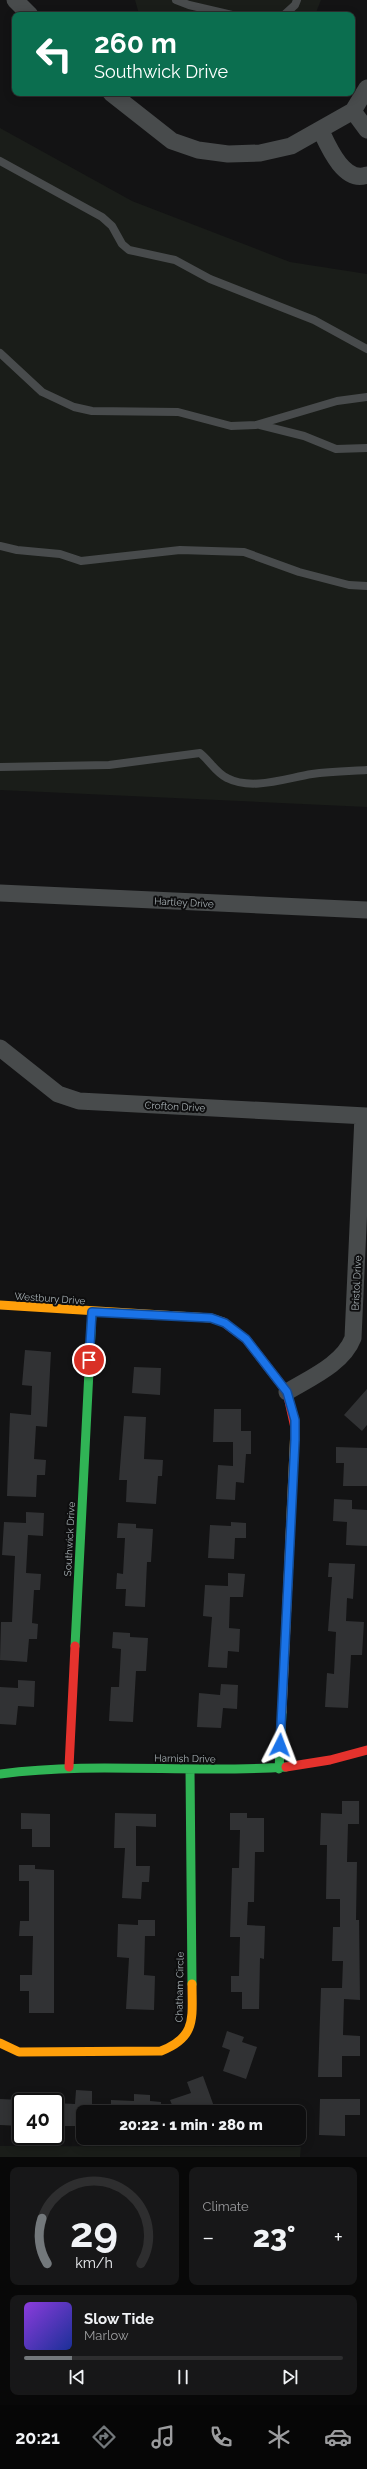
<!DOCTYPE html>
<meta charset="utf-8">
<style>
:root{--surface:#0e0e0f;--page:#171718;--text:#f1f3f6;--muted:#9b9c9e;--line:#2e2e2f;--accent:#73787b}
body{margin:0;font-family:Raleway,sans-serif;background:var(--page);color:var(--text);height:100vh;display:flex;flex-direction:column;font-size:15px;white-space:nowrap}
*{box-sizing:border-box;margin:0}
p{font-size:13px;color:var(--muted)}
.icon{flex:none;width:22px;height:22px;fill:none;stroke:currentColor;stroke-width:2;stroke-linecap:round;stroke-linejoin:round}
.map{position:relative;height:2157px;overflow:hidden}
.side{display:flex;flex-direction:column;gap:10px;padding:10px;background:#080808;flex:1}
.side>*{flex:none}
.top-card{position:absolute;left:12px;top:12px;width:343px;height:84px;border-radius:8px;box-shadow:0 2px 10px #0003,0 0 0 1px var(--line);background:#0b6e4f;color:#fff;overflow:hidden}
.speed{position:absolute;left:12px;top:2093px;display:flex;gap:8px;font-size:20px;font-weight:700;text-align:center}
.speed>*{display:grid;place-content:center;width:52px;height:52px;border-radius:50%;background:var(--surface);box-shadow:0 2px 10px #0003,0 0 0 1px var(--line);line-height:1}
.speed .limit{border:2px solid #111;border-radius:6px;background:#fff;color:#111}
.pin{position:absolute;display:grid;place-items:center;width:34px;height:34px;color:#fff;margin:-17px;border:2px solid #fff;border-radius:50%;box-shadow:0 1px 4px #0007}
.me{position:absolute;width:44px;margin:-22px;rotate:3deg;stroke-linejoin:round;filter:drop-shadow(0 0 3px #0008)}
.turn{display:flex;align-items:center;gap:14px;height:84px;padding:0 16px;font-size:18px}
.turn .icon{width:52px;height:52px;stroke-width:2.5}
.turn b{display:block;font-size:28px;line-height:34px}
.big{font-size:30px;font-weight:800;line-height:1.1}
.side .card{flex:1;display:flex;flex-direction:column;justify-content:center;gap:6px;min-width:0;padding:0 14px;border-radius:8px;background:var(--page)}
.side .dial{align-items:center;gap:0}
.dial svg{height:104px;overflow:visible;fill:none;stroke:var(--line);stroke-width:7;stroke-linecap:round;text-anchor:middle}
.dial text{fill:var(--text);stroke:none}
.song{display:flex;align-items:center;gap:12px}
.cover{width:48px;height:48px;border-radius:6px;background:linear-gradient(135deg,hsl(270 70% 55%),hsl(230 70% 35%))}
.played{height:4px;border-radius:2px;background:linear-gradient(90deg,var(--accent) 15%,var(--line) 15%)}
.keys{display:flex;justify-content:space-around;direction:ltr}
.heat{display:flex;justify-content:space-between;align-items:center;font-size:22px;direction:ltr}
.side .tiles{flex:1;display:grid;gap:10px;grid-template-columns:1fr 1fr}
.card:last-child{grid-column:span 2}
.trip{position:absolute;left:76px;top:2105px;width:230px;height:40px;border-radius:8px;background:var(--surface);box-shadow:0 2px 10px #0003,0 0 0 1px var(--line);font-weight:800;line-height:40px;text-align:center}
.tabs{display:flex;height:64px;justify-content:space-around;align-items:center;background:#060606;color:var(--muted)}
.tabs .icon{width:28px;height:28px}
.tabs .selected{color:var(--accent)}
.tabs b{font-size:18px;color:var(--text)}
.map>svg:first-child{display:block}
</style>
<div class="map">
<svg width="367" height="2157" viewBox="0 0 367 2157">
<rect width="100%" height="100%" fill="#131314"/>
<path fill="#1a1d19" d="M135,0H321L315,15H143L139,14Z
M0,128L132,201L290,262L367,274V807L0,790Z
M0,2146L301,2147L300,2157H0Z"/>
<path fill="#313234" d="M25,1350L51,1352L47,1427L36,1426L34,1459L46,1460L45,1475H37L36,1497L7,1496L10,1413L31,1415L32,1386L22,1385Z
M134,1367L161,1368L160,1395L132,1393Z
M367,1389V1425L362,1431L344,1415Z
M214,1409H241V1431H251V1454H246L244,1483L236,1482L235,1500L216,1499L218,1465L233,1466V1442H213Z
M124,1416L146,1417L144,1459L163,1460L162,1476H158L156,1504L126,1502L127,1480H119Z
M336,1447L367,1448V1486H343L344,1463H336Z
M334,1499L352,1500V1509L367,1510V1546L346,1545L347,1522L333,1521Z
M26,1512L44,1513L43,1536L28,1535L26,1573L41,1574L40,1590H34L32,1623L38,1624L37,1639H29L27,1662L0,1660L1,1622H12L15,1556L2,1555L4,1522L26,1523Z
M231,1522L246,1523V1538H235L234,1559L208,1558L210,1525L231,1526Z
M118,1523L136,1524V1528L153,1529L151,1562H147L145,1607L125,1606L126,1589H116L117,1573L123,1574L125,1538H117Z
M329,1563L355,1564L353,1599L347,1598L346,1621L364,1622L362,1655H351L348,1708L325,1707L327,1673L334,1674L336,1632L328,1631L332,1577H328Z
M228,1573L245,1574L243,1597H230L229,1628L240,1629L239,1652L228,1651L227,1668L208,1667L212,1617L203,1616L205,1585L228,1586Z
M113,1632L130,1633V1637L148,1638L146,1671H136L133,1722L109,1721L111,1687H119L121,1649L112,1648Z
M18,1680L35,1681L34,1707L18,1706L16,1725L0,1724V1687L18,1688Z
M221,1684L238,1685L237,1709L223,1708L221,1728L197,1727L199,1693L220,1695Z
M342,1801H359V1824H348L347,1862H357L356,1920H359L360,2000L344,1999L343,2035L360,2036V2056H342V2077H318L321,1988H342L343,1961H332L333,1927H340V1899H326L327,1845H320L321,1813L342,1814Z
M21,1813L50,1814V1847H32V1829H21Z
M115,1813L156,1814V1827L136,1826V1866H150L149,1882H142L141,1899L122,1898L125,1848H114Z
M230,1813H247V1818H264V1852H255L254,1902H248L247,1925L265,1926L264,1959L260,1958L259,2009H242V1992H231V1976H239L240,1937H230L232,1868H239L240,1830H230Z
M19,1865H35V1869L54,1870V2013H29V1991H20V1975H32L33,1936H19L20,1921H29V1881H19Z
M138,1920H155V1936H145L144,1975L155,1976L154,2010L126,2009L129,1958L117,1957L118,1924L138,1925Z
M227,2031L244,2037L242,2042L257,2047L246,2079L223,2071L230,2050L222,2047Z
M203,2076L216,2112H175L170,2100L191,2093L187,2082Z
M76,2090L92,2091V2105H88V2112H83V2126H55V2103L75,2104Z
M134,2094L150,2095V2101L161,2102V2112H111V2100L134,2101Z
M0,2099L21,2100V2126L0,2125Z
M320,2099H360V2115H345V2136L319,2135Z"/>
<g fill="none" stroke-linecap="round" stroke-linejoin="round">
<path stroke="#484b4c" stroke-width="8" d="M176,0L189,5L232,15
M284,15L295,5L297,0
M0,161L102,217L112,226L122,244L129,250L175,260L210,279L314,320L367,349
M0,353L42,392L74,407L92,411L178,412L231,426L256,425L337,401L367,397
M260,425L304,436L336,449L367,448
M0,546L17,550L60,554L81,561L180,550L244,552L299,572L349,585L367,586
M0,767L109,765L200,753C210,761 216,773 227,778C252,791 286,778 312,774C330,771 349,771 367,770"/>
<path stroke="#484b4c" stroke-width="17" d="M15,0L30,15
M111,93L172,141L198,150L228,154L260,153L291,146L353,111L367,88
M353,111L367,130
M321,131C328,146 344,184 367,175
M0,893L367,910
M0,1048L58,1094L79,1101L367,1116
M287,1392C310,1378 343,1364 353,1338L363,1116"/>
<path stroke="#30b455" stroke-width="9" d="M75,1646L92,1312
M190,1769L192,1984
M279,1769L282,1712
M0,1774C96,1761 190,1774 286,1767"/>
<path stroke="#ff9f0a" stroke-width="9" d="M0,1305L211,1318L223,1322
M282,1712L295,1428
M0,2043L19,2052L161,2051C197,2037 192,2018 192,1984"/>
<path stroke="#e5322d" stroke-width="9" d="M223,1322L246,1339L287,1392L295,1428
M69,1767L75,1646
M286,1767L330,1760L367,1750"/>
</g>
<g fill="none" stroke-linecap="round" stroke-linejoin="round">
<defs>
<path id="route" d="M89,1360L92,1312L211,1318L225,1323L246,1339L287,1392L295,1420V1440L280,1745"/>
</defs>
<use href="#route" stroke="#114b97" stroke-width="10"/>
<use href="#route" stroke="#1a73e8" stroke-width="7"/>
</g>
<g text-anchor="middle" stroke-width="4" stroke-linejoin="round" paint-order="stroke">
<g font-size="10" fill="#a6afb3" stroke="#0e0e0f">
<text transform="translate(184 902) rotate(3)" y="4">Hartley Drive</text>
<text transform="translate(175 1106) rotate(3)" y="4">Crofton Drive</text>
<text transform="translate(356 1283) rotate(-87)" y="4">Bristol Drive</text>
<text transform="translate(50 1298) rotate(4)" y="4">Westbury Drive</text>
<text transform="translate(69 1539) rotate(-87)" y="4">Southwick Drive</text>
<text transform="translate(185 1758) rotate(1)" y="4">Harnish Drive</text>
<text transform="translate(179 1987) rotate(-89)" y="4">Chatham Circle</text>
</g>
</g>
</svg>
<div class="speed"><div class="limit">40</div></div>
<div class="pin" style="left:89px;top:1360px;background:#d93025"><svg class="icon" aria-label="arrive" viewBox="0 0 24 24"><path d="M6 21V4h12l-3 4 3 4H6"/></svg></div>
<svg class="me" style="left:280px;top:1745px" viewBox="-20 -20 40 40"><path d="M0-17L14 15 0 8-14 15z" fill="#1a73e8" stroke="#fff" stroke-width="4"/></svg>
<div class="trip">20:22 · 1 min · 280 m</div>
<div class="top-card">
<div class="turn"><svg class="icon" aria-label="left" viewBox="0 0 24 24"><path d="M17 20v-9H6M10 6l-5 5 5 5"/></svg><div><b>260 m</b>Southwick Drive</div></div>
</div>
</div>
<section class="side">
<div class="tiles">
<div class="card dial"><svg viewBox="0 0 100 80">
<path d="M14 69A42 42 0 1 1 86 69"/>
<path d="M14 69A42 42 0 0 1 10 34" stroke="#73787b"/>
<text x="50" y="56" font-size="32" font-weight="700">29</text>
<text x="50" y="72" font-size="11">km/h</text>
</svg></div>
<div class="card"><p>Climate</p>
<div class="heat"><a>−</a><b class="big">23°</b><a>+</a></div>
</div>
<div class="card">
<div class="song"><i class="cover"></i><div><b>Slow Tide</b><p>Marlow</p></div></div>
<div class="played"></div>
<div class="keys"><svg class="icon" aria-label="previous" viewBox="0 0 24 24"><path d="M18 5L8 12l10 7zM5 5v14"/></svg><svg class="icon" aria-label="pause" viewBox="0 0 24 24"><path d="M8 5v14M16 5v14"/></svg><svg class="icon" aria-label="next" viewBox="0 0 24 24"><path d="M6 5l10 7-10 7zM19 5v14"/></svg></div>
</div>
</div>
</section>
<nav class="tabs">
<b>20:21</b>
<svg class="icon selected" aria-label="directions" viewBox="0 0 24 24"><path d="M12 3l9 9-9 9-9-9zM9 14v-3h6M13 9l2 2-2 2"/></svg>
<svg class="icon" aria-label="music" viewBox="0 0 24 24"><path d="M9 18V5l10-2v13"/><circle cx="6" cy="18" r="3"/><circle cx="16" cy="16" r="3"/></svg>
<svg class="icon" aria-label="phone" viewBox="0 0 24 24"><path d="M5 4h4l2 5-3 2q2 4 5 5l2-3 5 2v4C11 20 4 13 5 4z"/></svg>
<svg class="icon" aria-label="climate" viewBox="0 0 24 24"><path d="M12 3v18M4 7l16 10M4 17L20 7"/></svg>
<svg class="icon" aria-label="car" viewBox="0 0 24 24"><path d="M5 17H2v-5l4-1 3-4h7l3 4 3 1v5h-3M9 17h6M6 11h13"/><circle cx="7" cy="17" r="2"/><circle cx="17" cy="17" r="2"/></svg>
</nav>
